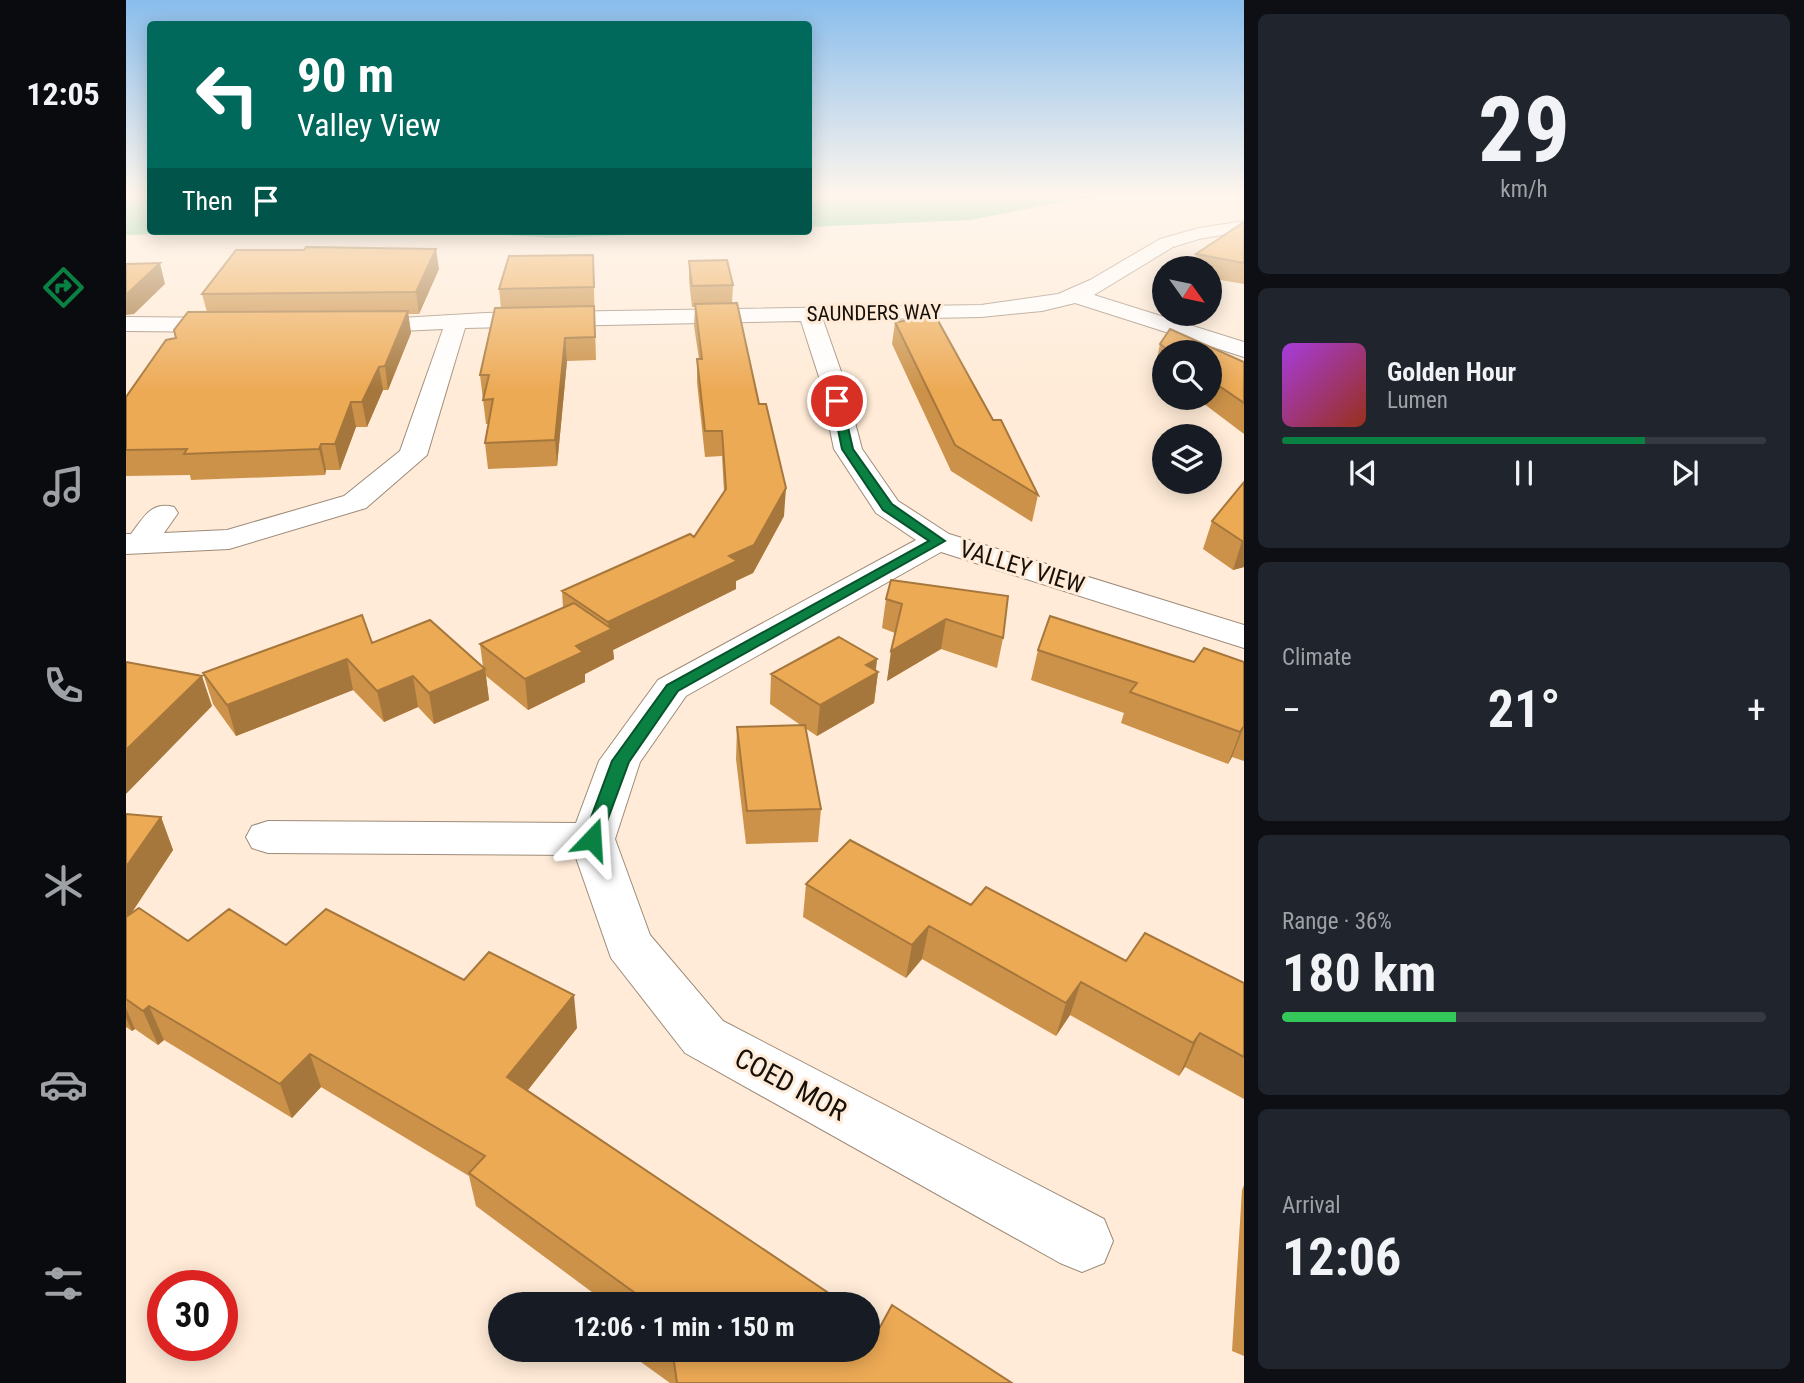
<!DOCTYPE html>
<meta charset="utf-8">
<style>
:root{--surface:#171b24;--page:#20242c;--text:#f1f3f6;--muted:#9ea1a6;--line:#363941;--accent:#0b8043}
body{margin:0;font-family:"Roboto Condensed",sans-serif;background:var(--page);color:var(--text);height:100vh;display:flex;flex-direction:column;font-size:26px;white-space:nowrap}
*{box-sizing:border-box;margin:0}
p{font-size:23px;color:var(--muted)}
.icon{flex:none;width:38px;height:38px;fill:none;stroke:currentColor;stroke-width:2;stroke-linecap:round;stroke-linejoin:round}
.map{position:relative;flex:1;overflow:hidden}
.side{display:flex;flex-direction:column;gap:14px;padding:14px;background:#0d0f14;width:560px}
.side>*{flex:none}
.guide{position:absolute;left:21px;top:21px;width:665px;height:214px;border-radius:7px;box-shadow:0 4px 18px #0003;background:#00695c;color:#fff;overflow:hidden}
.needle{width:46px;rotate:123deg}
.buttons{position:absolute;left:1026px;top:256px;display:grid;gap:14px}
.buttons a{display:grid;place-items:center;width:70px;height:70px;border-radius:50%;background:var(--surface);box-shadow:0 4px 18px #0003;font-size:35px}
.speed{position:absolute;left:21px;top:1270px;display:flex;gap:14px;font-size:35px;font-weight:700;text-align:center}
.speed>*{display:grid;place-content:center;width:91px;height:91px;border-radius:50%;background:var(--surface);box-shadow:0 4px 18px #0003;line-height:1}
.speed .limit{border:10px solid #d22;background:#fff;color:#111}
.pin{position:absolute;display:grid;place-items:center;width:60px;height:60px;color:#fff;margin:-30px;border:4px solid #fff;border-radius:50%;box-shadow:0 2px 7px #0007}
.me{position:absolute;width:77px;margin:-38px;rotate:20deg;stroke-linejoin:round;filter:drop-shadow(0 0 5px #0008)}
.turn{display:flex;align-items:center;gap:24px;height:147px;padding:0 35px;font-size:32px}
.turn .icon{width:91px;height:91px;stroke-width:2.5}
.turn b{display:block;font-size:49px;line-height:60px}
.then{display:flex;align-items:center;height:66px;padding:0 35px;background:#0003;gap:14px;font-size:26px}
.big{font-size:52px;font-weight:700;line-height:1.1}
.side .tile{flex:1;display:flex;flex-direction:column;justify-content:center;gap:10px;min-width:0;padding:0 24px;border-radius:10px;background:var(--page)}
.side .dial{align-items:center;gap:0}
.dial b{font-size:91px;line-height:1}
.song{display:flex;align-items:center;gap:21px}
.cover{width:84px;height:84px;border-radius:10px;background:linear-gradient(135deg,hsl(280 70% 55%),hsl(10 70% 35%))}
.played{height:7px;border-radius:4px;background:linear-gradient(90deg,var(--accent) 75%,var(--line) 75%)}
.keys{display:flex;justify-content:space-around;direction:ltr}
.heat{display:flex;justify-content:space-between;align-items:center;font-size:38px;direction:ltr}
.charge{height:10px;border-radius:5px;background:linear-gradient(90deg,#34c759 36%,var(--line) 0)}
.trip{position:absolute;left:362px;top:1292px;width:392px;height:70px;border-radius:35px;background:var(--surface);box-shadow:0 4px 18px #0003;font-weight:700;line-height:70px;text-align:center}
main{display:flex;flex:1;min-height:0}
.tabs{display:flex;flex-direction:column;width:126px;justify-content:space-around;align-items:center;background:#090b0e;color:var(--muted)}
.tabs .icon{width:49px;height:49px}
.tabs .active{color:var(--accent)}
.tabs b{font-size:32px;color:var(--text)}
.map>svg:first-child{display:block}
</style>
<main>
<nav class="tabs">
<b>12:05</b>
<svg class="icon active" aria-label="directions" viewBox="0 0 24 24"><path d="M12 3l9 9-9 9-9-9zM9 14v-3h6M13 9l2 2-2 2"/></svg>
<svg class="icon" aria-label="music" viewBox="0 0 24 24"><path d="M9 18V5l10-2v13"/><circle cx="6" cy="18" r="3"/><circle cx="16" cy="16" r="3"/></svg>
<svg class="icon" aria-label="phone" viewBox="0 0 24 24"><path d="M5 4h4l2 5-3 2q2 4 5 5l2-3 5 2v4C11 20 4 13 5 4z"/></svg>
<svg class="icon" aria-label="climate" viewBox="0 0 24 24"><path d="M12 3v18M4 7l16 10M4 17L20 7"/></svg>
<svg class="icon" aria-label="car" viewBox="0 0 24 24"><path d="M5 17H2v-5l4-1 3-4h7l3 4 3 1v5h-3M9 17h6M6 11h13"/><circle cx="7" cy="17" r="2"/><circle cx="17" cy="17" r="2"/></svg>
<svg class="icon" aria-label="filters" viewBox="0 0 24 24"><path d="M4 7h16M4 17h16"/><circle cx="9" cy="7" r="2"/><circle cx="15" cy="17" r="2"/></svg>
</nav>
<div class="map">
<svg width="1118" height="1383" viewBox="0 0 1118 1383">
<rect width="100%" height="100%" fill="#ffebd7"/>
<path fill="#6dcb8c" d="M0,196H24V231H122L0,235Z
M683,196H968L844,220L683,227Z
M318,231H596L428,238Z"/>
<g fill="none" stroke-linecap="round" stroke-linejoin="round">
<defs>
<path id="minor" d="M1118,221V231L1073,239L1047,247L968,295L1118,342V357L949,303L916,311L855,317L697,320L717,377L736,449L772,501L823,534L1118,625V648L815,552L560,696L514,762L489,839L524,935L597,1021L978,1219L987,1241L978,1263L956,1272L934,1263L559,1053L485,958L449,855L142,853L126,848L120,837L126,826L142,821L450,823L473,761L532,680L790,540L750,513L708,449L693,377L675,321L339,328L301,455L240,508L103,549L0,554V534H5C18,517 25,501 48,507L52,513L38,533L101,530L218,496L274,451L317,329L232,333L221,326L224,321L359,313L855,305L932,294L964,280L1034,239L1073,228Z
M0,317L105,318L116,325L105,332L0,331Z"/>
</defs>
<use href="#minor" stroke="#9d8b79" stroke-width="2"/>
<use href="#minor" fill="#fff" fill-rule="evenodd"/>
</g>
<path fill="#cc9249" d="M1118,222V284L1083,278V268H1067L1070,254Z
M467,255L470,360L441,361L431,466L362,469L359,443L363,424H360L354,375L375,308L373,289Z
M563,261L607,285L606,303L633,404L658,516L627,573L610,581V589L487,650L488,659L459,674V682L402,710L360,676L363,700L308,724L292,707L258,722L227,690L110,736L87,704L77,673L246,643L357,667L354,644L437,608L436,591L568,537L598,492L596,456L579,457L571,382V359H573L568,326L569,307H566L563,281Z
M313,269L293,314H282L285,333L262,390H257L241,427H230L214,470H200L199,475L65,480L64,475L0,476V397L50,338L81,312L76,294Z
M769,322L867,420L912,495L906,522L825,471L766,344Z
M1044,329L1118,362V434L1069,397H1083V352H1038V374L1029,368L1034,344Z
M1118,482V567L1107,570L1077,549L1086,521Z
M760,599L877,638L871,668L815,649L761,681L769,633L756,628Z
M912,650L1068,662H1118V761L1106,757L1102,764L995,723L998,713L905,680Z
M751,659L750,671L752,672L748,703L691,736L679,728L695,809L692,842L620,844L610,759L611,727L676,726L644,704L645,674Z
M0,814L35,817L47,850L5,914L62,941L160,945L338,980L451,1028L402,1090L719,1304H482L350,1206L343,1176L195,1087L166,1118L38,1040L32,1045L9,1029L6,1031L0,1027Z
M680,884L845,905L1000,961L1118,983V1099L1059,1067L1053,1076L944,1015L930,1036L796,959L780,978L677,917Z
M1118,1185V1356L1106,1351L1116,1190Z
M754,1327L886,1383H544L501,1352V1349H742Z"/>
<path fill="#a6773c" d="M310,249L313,269L293,314L290,292Z
M34,263L39,284L8,314L0,315V293Z
M282,311L285,333L262,390L259,366Z
M439,338L441,361L431,466L429,440Z
M253,367L257,390L241,427L236,402Z
M225,402L230,427L214,470L209,444Z
M195,444L200,470L199,475L193,449Z
M660,488L658,516L627,573L610,581V589L487,650L488,659L459,674V682L402,710L399,679L450,646L483,631L482,622L603,556Z
M1116,541H1118V567L1107,570Z
M820,619L815,649L761,681L765,651Z
M221,659L227,690L110,736L101,705Z
M751,659L749,673L752,672L748,703L691,736L694,705L740,665Z
M359,669L363,700L308,724L303,693Z
M76,676L86,706L0,794V750Z
M287,676L292,707L258,722L251,691Z
M1118,726L1106,757L1102,764L1114,732Z
M35,817L47,850L0,921V867Z
M803,926L796,959L780,978L786,945Z
M955,982L944,1015L930,1036L940,1003Z
M448,995L451,1028L386,1110L381,1077Z
M23,1006L38,1040L32,1045L17,1011Z
M0,1008L9,1029L6,1031L0,1018Z
M1074,1033L1059,1067L1053,1076L1067,1043Z
M184,1054L195,1087L166,1118L154,1084Z"/>
<path fill="#edaa55" stroke="#a6773c" stroke-width="2" d="M1118,222V263L1070,254Z
M180,247L310,249L290,292L76,294L110,250H178Z
M467,255L468,287L373,289L383,256Z
M601,260L607,285L566,286L563,261Z
M34,263L2,293H0V264Z
M611,303L633,404H640L660,488L628,545L603,556L611,561L482,622L436,591L564,534L568,537L600,489L596,431H579L571,359H576L569,304Z
M468,306L469,337L439,338L429,440L359,443L367,399L357,400L363,375H354L369,308Z
M282,311L259,366L253,367L236,402H225L209,444H195L193,449L58,454L61,449L0,450V397L40,340L50,338L48,330L62,312Z
M810,317L867,420H875L912,495L829,445L769,322Z
M1044,329L1118,362V403L1083,379V352H1045L1034,344Z
M1118,482V541H1116L1086,521Z
M765,580L882,596L877,638L820,619L765,651L776,604L760,599Z
M448,603L486,629L450,646L457,652L399,679L354,644Z
M236,615L246,643L304,620L359,669L303,693L287,676L251,691L221,659L101,705L77,673Z
M924,616L1068,662L1078,648L1118,662V726L1114,732L1004,692L1011,683L912,650Z
M713,637L751,659L740,665L752,672L694,705L645,674Z
M0,662L76,676L0,750Z
M679,725L695,809L621,811L611,727Z
M0,814L35,817L0,867Z
M724,840L845,905L860,887L1000,961L1019,933L1118,983V1057L1074,1033L1067,1043L955,982L940,1003L803,926L786,945L680,884Z
M13,908L62,941L103,909L160,945L200,909L338,980L363,952L448,995L381,1077L719,1304H512L516,1298L343,1173L359,1156L184,1054L154,1084L23,1006L17,1011L0,999V917Z
M766,1305L886,1383H551L547,1355L539,1349H742V1319L754,1327Z"/>
<linearGradient id="sky" x2="0" y2="1"><stop stop-color="#89bdec"/><stop offset="0.5" stop-color="#fff6ed"/><stop offset="1" stop-color="#fff6ed" stop-opacity="0"/></linearGradient>
<rect width="1118" height="390" fill="url(#sky)"/>
<path fill="#0b8043" stroke="#07532c" stroke-width="2" d="M711,397L716,401L727,449L766,504L819,541L552,691L503,762L473,843H460L457,839L486,761L541,685L803,541L757,510L716,449L706,401Z"/>
<g text-anchor="middle" stroke-width="6" stroke-linejoin="round" paint-order="stroke">
<g font-size="21" fill="#161009" stroke="#ffebd7">
<text transform="translate(748 313) rotate(-1)" y="7">SAUNDERS WAY</text>
</g>
<g font-size="24" fill="#161009" stroke="#ffebd7">
<text transform="translate(896 567) rotate(17)" y="8">VALLEY VIEW</text>
</g>
<g font-size="28" fill="#161009" stroke="#ffebd7">
<text transform="translate(665 1084) rotate(28)" y="10">COED MOR</text>
</g>
</g>
</svg>
<div class="buttons">
<a><svg class="needle" viewBox="-14 -14 28 28"><path d="M0-13l5 13h-10z" fill="#e53935"/><path d="M0 13l5-13h-10z" fill="#9ea1a6"/></svg></a>
<a><svg class="icon" aria-label="search" viewBox="0 0 24 24"><circle cx="10" cy="10" r="6"/><path d="M15 15l6 6"/></svg></a>
<a><svg class="icon" aria-label="layers" viewBox="0 0 24 24"><path d="M12 4l9 5-9 5-9-5zM3 14l9 5 9-5"/></svg></a>
</div>
<div class="speed"><div class="limit">30</div></div>
<div class="pin" style="left:711px;top:401px;background:#d93025"><svg class="icon" aria-label="arrive" viewBox="0 0 24 24"><path d="M6 21V4h12l-3 4 3 4H6"/></svg></div>
<svg class="me" style="left:466px;top:839px" viewBox="-20 -20 40 40"><path d="M0-17L14 15 0 8-14 15z" fill="#0b8043" stroke="#fff" stroke-width="4"/></svg>
<div class="trip">12:06 · 1 min · 150 m</div>
<div class="guide">
<div class="turn"><svg class="icon" aria-label="left" viewBox="0 0 24 24"><path d="M17 20v-9H6M10 6l-5 5 5 5"/></svg><div><b>90 m</b>Valley View</div></div>
<div class="then">Then<svg class="icon" aria-label="arrive" viewBox="0 0 24 24"><path d="M6 21V4h12l-3 4 3 4H6"/></svg></div>
</div>
</div>
<section class="side">
<div class="tile dial"><b>29</b><p>km/h</p></div>
<div class="tile">
<div class="song"><i class="cover"></i><div><b>Golden Hour</b><p>Lumen</p></div></div>
<div class="played"></div>
<div class="keys"><svg class="icon" aria-label="previous" viewBox="0 0 24 24"><path d="M18 5L8 12l10 7zM5 5v14"/></svg><svg class="icon" aria-label="pause" viewBox="0 0 24 24"><path d="M8 5v14M16 5v14"/></svg><svg class="icon" aria-label="next" viewBox="0 0 24 24"><path d="M6 5l10 7-10 7zM19 5v14"/></svg></div>
</div>
<div class="tile"><p>Climate</p>
<div class="heat"><a>−</a><b class="big">21°</b><a>+</a></div>
</div>
<div class="tile"><p>Range · 36%</p><b class="big">180 km</b><div class="charge"></div></div>
<div class="tile"><p>Arrival</p><b class="big">12:06</b></div>
</section>
</main>
